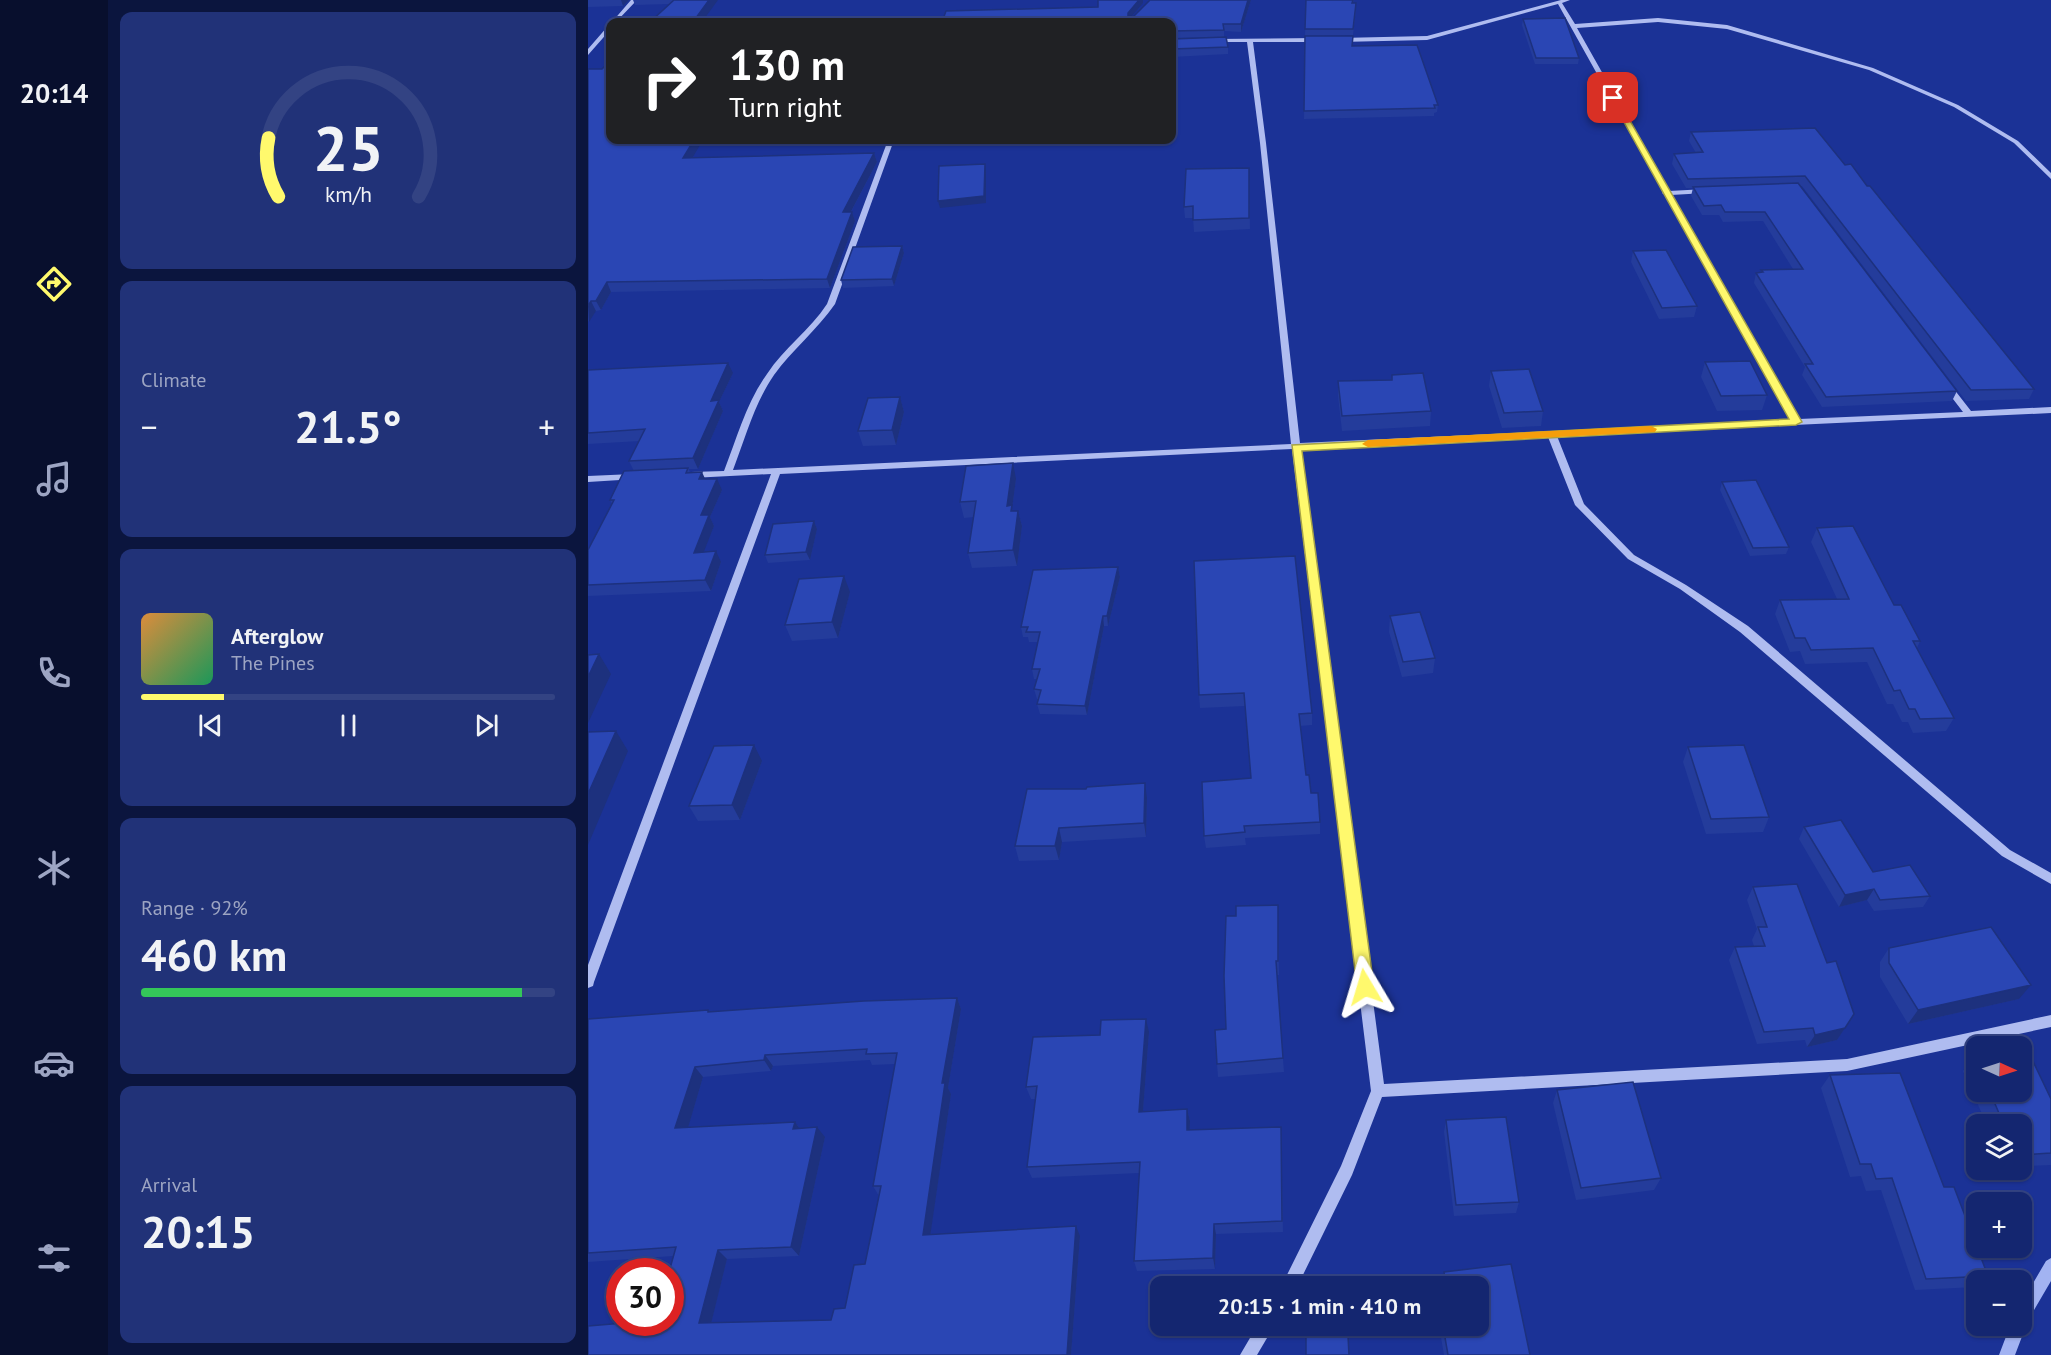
<!DOCTYPE html>
<meta charset="utf-8">
<style>
:root{--surface:#142670;--page:#213278;--text:#f1f3f6;--muted:#9da5c3;--line:#334383;--accent:#fff96d}
body{margin:0;font-family:"PT Sans",sans-serif;background:var(--page);color:var(--text);height:100vh;display:flex;flex-direction:column;font-size:22px;white-space:nowrap}
*{box-sizing:border-box;margin:0}
p{font-size:20px;color:var(--muted)}
.icon{flex:none;width:33px;height:33px;fill:none;stroke:currentColor;stroke-width:2;stroke-linecap:round;stroke-linejoin:round}
.map{position:relative;flex:1;overflow:hidden}
.details{display:flex;flex-direction:column;gap:12px;padding:12px;background:#0b153e;width:480px}
.details>*{flex:none}
.hud{position:absolute;left:18px;top:18px;width:570px;height:126px;border-radius:12px;box-shadow:0 2px 4px #0004,0 0 0 2px var(--line);background:#202124;color:#fff;overflow:hidden}
.needle{width:39px;rotate:93deg}
.tools{position:absolute;left:1378px;top:1036px;display:grid;gap:12px}
.tools a{display:grid;place-items:center;width:66px;height:66px;border-radius:12px;background:var(--surface);box-shadow:0 2px 4px #0004,0 0 0 2px var(--line);font-size:30px}
.speed{position:absolute;left:18px;top:1258px;display:flex;gap:12px;font-size:30px;font-weight:700;text-align:center}
.speed>*{display:grid;place-content:center;width:78px;height:78px;border-radius:50%;background:var(--surface);box-shadow:0 2px 4px #0004,0 0 0 2px var(--line);line-height:1}
.speed .limit{border:9px solid #d22;background:#fff;color:#111}
.pin{position:absolute;display:grid;place-items:center;width:51px;height:51px;color:#fff;margin:-26px;border-radius:12px;box-shadow:0 3px 9px #0006}
.me{position:absolute;width:66px;margin:-33px;rotate:353deg;stroke-linejoin:round;filter:drop-shadow(0 0 4px #0008)}
.turn{display:flex;align-items:center;gap:21px;height:126px;padding:0 24px;font-size:27px}
.turn .icon{width:78px;height:78px;stroke-width:2.5}
.turn b{display:block;font-size:42px;line-height:51px}
.big{font-size:45px;font-weight:700;line-height:1.1}
.details .tile{flex:1;display:flex;flex-direction:column;justify-content:center;gap:9px;min-width:0;padding:0 21px;border-radius:12px;background:var(--page)}
.details .dial{align-items:center;gap:0}
.dial svg{height:156px;overflow:visible;fill:none;stroke:var(--line);stroke-width:7;stroke-linecap:round;text-anchor:middle}
.dial text{fill:var(--text);stroke:none}
.song{display:flex;align-items:center;gap:18px}
.cover{width:72px;height:72px;border-radius:9px;background:linear-gradient(135deg,hsl(30 70% 55%),hsl(150 70% 35%))}
.played{height:6px;border-radius:3px;background:linear-gradient(90deg,var(--accent) 20%,var(--line) 20%)}
.keys{display:flex;justify-content:space-around;direction:ltr}
.heat{display:flex;justify-content:space-between;align-items:center;font-size:33px;direction:ltr}
.charge{height:9px;border-radius:4px;background:linear-gradient(90deg,#34c759 92%,var(--line) 0)}
.trip{position:absolute;left:562px;top:1276px;width:339px;height:60px;border-radius:12px;background:var(--surface);box-shadow:0 2px 4px #0004,0 0 0 2px var(--line);font-weight:700;line-height:60px;text-align:center}
main{display:flex;flex:1;min-height:0}
.tab-bar{display:flex;flex-direction:column;width:108px;justify-content:space-around;align-items:center;background:#080f2d;color:var(--muted)}
.tab-bar .icon{width:42px;height:42px}
.tab-bar .on{color:var(--accent)}
.tab-bar b{font-size:27px;color:var(--text)}
.map>svg:first-child{display:block}
</style>
<main>
<nav class="tab-bar">
<b>20:14</b>
<svg class="icon on" aria-label="directions" viewBox="0 0 24 24"><path d="M12 3l9 9-9 9-9-9zM9 14v-3h6M13 9l2 2-2 2"/></svg>
<svg class="icon" aria-label="music" viewBox="0 0 24 24"><path d="M9 18V5l10-2v13"/><circle cx="6" cy="18" r="3"/><circle cx="16" cy="16" r="3"/></svg>
<svg class="icon" aria-label="phone" viewBox="0 0 24 24"><path d="M5 4h4l2 5-3 2q2 4 5 5l2-3 5 2v4C11 20 4 13 5 4z"/></svg>
<svg class="icon" aria-label="climate" viewBox="0 0 24 24"><path d="M12 3v18M4 7l16 10M4 17L20 7"/></svg>
<svg class="icon" aria-label="car" viewBox="0 0 24 24"><path d="M5 17H2v-5l4-1 3-4h7l3 4 3 1v5h-3M9 17h6M6 11h13"/><circle cx="7" cy="17" r="2"/><circle cx="17" cy="17" r="2"/></svg>
<svg class="icon" aria-label="filters" viewBox="0 0 24 24"><path d="M4 7h16M4 17h16"/><circle cx="9" cy="7" r="2"/><circle cx="15" cy="17" r="2"/></svg>
</nav>
<section class="details">
<div class="tile dial"><svg viewBox="0 0 100 80">
<path d="M14 69A42 42 0 1 1 86 69"/>
<path d="M14 69A42 42 0 0 1 9 39" stroke="#fff96d"/>
<text x="50" y="56" font-size="32" font-weight="700">25</text>
<text x="50" y="72" font-size="11">km/h</text>
</svg></div>
<div class="tile"><p>Climate</p>
<div class="heat"><a>−</a><b class="big">21.5°</b><a>+</a></div>
</div>
<div class="tile">
<div class="song"><i class="cover"></i><div><b>Afterglow</b><p>The Pines</p></div></div>
<div class="played"></div>
<div class="keys"><svg class="icon" aria-label="previous" viewBox="0 0 24 24"><path d="M18 5L8 12l10 7zM5 5v14"/></svg><svg class="icon" aria-label="pause" viewBox="0 0 24 24"><path d="M8 5v14M16 5v14"/></svg><svg class="icon" aria-label="next" viewBox="0 0 24 24"><path d="M6 5l10 7-10 7zM19 5v14"/></svg></div>
</div>
<div class="tile"><p>Range · 92%</p><b class="big">460 km</b><div class="charge"></div></div>
<div class="tile"><p>Arrival</p><b class="big">20:15</b></div>
</section>
<div class="map">
<svg width="1463" height="1355" viewBox="0 0 1463 1355">
<rect width="100%" height="100%" fill="#1b3296"/>
<g fill="none" stroke-linecap="round" stroke-linejoin="round">
<path fill="#a2b3f2" fill-rule="evenodd" d="M1463,1258V1281L1439,1322L1437,1324L1438,1326L1427,1355H1411L1422,1326H1434V1302L1458,1261Z"/>
<path fill="#afbcf0" fill-rule="evenodd" d="M43,0H49L28,22H24Z
M973,0H982L974,3L987,24L1070,18L1139,25L1285,68L1370,105L1430,141L1463,173V179L1426,143L1366,107L1281,70L1139,29L1070,22L989,28L1081,191L1118,189L1121,191L1118,193L1083,195L1211,419L1375,412L1355,386L1359,384H1362L1383,411L1463,407V413L969,436L996,504L1046,555L1098,585L1160,626L1422,850L1463,873V884L1414,856L1152,632L1092,589L1040,559L987,505L960,437L712,449L796,1084L1259,1059L1463,1015V1027L1259,1071L794,1097L764,1175L709,1287H693L753,1166L783,1091L704,449L192,474L6,982L5,986L0,988V965L183,474L103,478L99,475L103,472L136,471C149,438 158,403 179,374C196,348 222,330 239,304L300,140H306L247,304C229,330 204,350 186,375C166,404 157,439 145,470L703,444L672,143L659,42H624L623,41L626,39L730,38L733,40L730,42H665L678,143L712,443L1203,420L1077,195L1074,193L1075,192L970,4L839,40L752,42L749,40L752,38L839,36Z
M348,17L351,19L348,22H344Z
M20,26H22V30L0,55V49Z
M45,474L49,477L48,479L0,482V476Z
M669,1326H686L669,1355H652Z"/>
</g>
<path fill="#243c9b" fill-rule="evenodd" d="M0,0H41L35,6L0,7Z
M45,0H130L81,4L47,5Z
M510,0H555V3L543,17H545L562,0H663L653,32L636,31V37L584,38V22H354L510,7Z
M718,0H766L765,3L768,9L765,35L717,36Z
M935,19L991,58L990,64H947L934,25Z
M717,36L764,46L850,105L849,112L846,113V116L716,119Z
M584,39L640,47V54L584,57Z
M0,69H14L104,158L286,153L289,162L263,212H264L267,221L242,288L23,292L13,310L8,311L0,322Z
M1103,132L1257,165L1279,186L1446,389L1441,399L1378,401L1214,186H1212L1369,391L1364,401L1234,407L1214,375L1217,367L1166,283L1168,273L1173,272V270L1205,269L1175,221L1135,222L1131,215H1114L1103,196L1105,188H1098L1084,164L1086,154L1108,153L1101,141Z
M661,168L662,229L606,232L605,218H597L596,207Z
M314,246L316,253L306,286L255,288L253,280Z
M1045,251L1109,306L1106,317L1071,319L1043,262Z
M1117,362L1179,395L1174,410L1129,411L1113,377Z
M0,370L145,373L131,402L135,411L110,469H101L102,473L117,479L134,490L122,517L126,526L115,552L133,562L123,591L0,596V550L24,504L22,500L46,471L41,461L52,441L0,444Z
M903,371L955,411L953,426L914,428L901,386Z
M804,375L843,411L842,426L754,431L750,396V381L803,380Z
M312,397L316,412L308,445L275,446L270,431Z
M428,479L424,509L425,511H430L434,526L429,566L384,568L380,553L386,517L376,518L372,502Z
M1134,482L1201,547L1198,554L1162,556L1132,490Z
M226,521L229,529L222,560L180,563L177,555Z
M1229,528L1306,605L1332,641L1329,648L1366,718L1358,731L1325,733L1320,722H1314L1305,704H1299L1279,662L1217,664L1212,651L1202,652L1187,614L1192,600L1249,599L1223,542Z
M606,561L724,713V725L712,726L718,775L723,793L732,822V834L657,838L658,845L618,848L616,836L663,778L657,706L612,708L611,695Z
M530,567L532,577L520,626H516L499,715L452,714L449,704L451,699H449L446,689L449,679H446L444,669L450,642H441L440,637H435L433,627Z
M262,592L250,638L204,641L197,625Z
M802,616L847,658L845,673L814,677L801,632Z
M1100,747L1181,817L1175,832L1118,834L1095,762Z
M174,761L152,820L110,821L101,806Z
M439,789L559,798L558,837L474,842L471,860L431,861L427,846Z
M1216,827L1285,872L1342,896L1335,907L1286,911L1279,900L1251,907L1211,839Z
M1165,887L1239,963L1266,1014L1249,1040L1219,1047L1217,1040L1169,1044L1141,960L1147,947L1166,946L1164,940L1169,929L1159,900Z
M690,905L691,975H689L696,1072L630,1077L629,1064L638,1029L648,916Z
M1301,948L1431,999L1320,1024L1292,977V962Z
M369,998L373,1009L360,1088L363,1094L342,1235L492,1236L483,1355L82,1323L85,1256L0,1262V1019L120,1010L122,1012ZM282,1060L284,1065L307,1064L285,1186L291,1196L277,1264L257,1308L243,1320L123,1323L139,1259L211,1256L237,1137L212,1129L207,1122L100,1127L115,1077L183,1071L185,1066Z
M561,1032L555,1111L599,1109L602,1121L601,1130L693,1127L695,1232L628,1234L627,1269L549,1271L546,1261L551,1173L444,1178L439,1167L448,1099H443L438,1087L512,1035Z
M1386,1058H1389V1092H1434L1463,1099V1165L1434,1166V1125H1399L1375,1071Z
M1242,1075L1356,1187L1400,1276L1395,1281H1389V1286L1388,1287L1327,1290L1293,1190L1278,1191L1273,1176L1262,1177L1233,1088Z
M969,1090L1073,1178L1066,1190L988,1200L965,1103Z
M858,1120L931,1202L928,1213L866,1216L856,1132Z
M923,1264L942,1355H856L851,1326H891V1287H854V1282L856,1272Z"/>
<path fill="#1d317e" d="M33,0H41L35,6Z
M121,0H130L114,22H105Z
M551,0H555V3L540,21V13Z
M660,0H663L653,32V24Z
M106,140H115L99,167L95,158Z
M286,153L289,162L258,221L255,212Z
M397,164L398,171V203L352,208L350,201Z
M264,212L267,221L242,288L239,279Z
M314,246L316,253L306,286L304,279Z
M19,282L23,292L13,310L8,301Z
M3,301L8,311L1,322L0,306Z
M140,363L145,373L131,402L135,411L110,469L105,458L123,401Z
M312,397L316,412L308,445L304,430Z
M425,463L428,479L424,509L427,521L419,506Z
M114,472L119,483L111,479Z
M129,479L134,490L122,517L126,526L111,564L106,553L113,515Z
M430,511L434,526L429,566L425,550Z
M226,521L229,529L222,560L218,552Z
M128,551L133,562L123,591L117,580Z
M530,567L532,577L520,626L519,616Z
M256,576L262,592L250,638L244,622Z
M515,616L516,626L499,715L497,706Z
M11,654L23,674L0,723V677Z
M28,731L40,751L0,845V794Z
M166,745L174,761L152,820L144,805Z
M557,783L559,798L558,837L556,823Z
M471,828L474,842L471,860L467,846Z
M1286,889L1279,900L1251,907L1257,895Z
M1443,985L1431,999L1320,1024L1330,1010Z
M369,998L373,1009L360,1088L363,1094L341,1244L335,1235L354,1083Z
M558,1019L561,1032L554,1124L551,1112Z
M1257,1028L1249,1040L1219,1047L1227,1035Z
M177,1055L185,1066L183,1071L176,1060Z
M107,1067L115,1077L97,1138L87,1128Z
M599,1109L602,1121L601,1142L599,1130Z
M207,1122L214,1132L205,1129Z
M229,1127L237,1137L211,1256L203,1247Z
M626,1224L628,1234L627,1269L625,1258Z
M488,1226L492,1236L483,1355H479Z
M130,1250L139,1259L121,1332L111,1323Z"/>
<path fill="#2a46b4" stroke="#1d317e" stroke-width="1.5" fill-rule="evenodd" d="M86,0H121L105,22H62Z
M510,0H551L540,13V16L545,17L562,0H660L653,24H635L636,30L584,31V22H354L358,11L510,7Z
M718,0H765L764,3H768L765,29H717Z
M977,18L991,58H948L935,19Z
M717,36H765L764,46L829,45L850,105H846L847,108L716,111Z
M638,37L640,47L584,49V39Z
M22,61V140H106L95,158L286,153L255,212H264L239,279L19,282L8,301H3L0,306V69H14Z
M1227,128L1257,165L1263,164L1279,186H1282L1446,389L1383,390L1217,176L1100,179L1086,154L1115,152L1103,132Z
M397,164L396,196L350,201L351,166Z
M661,168V218L605,220V206L596,207L598,169Z
M1210,183L1369,391L1238,397L1217,364H1225L1168,273L1175,272L1173,270L1215,269L1177,212H1137L1133,205L1116,206L1105,187Z
M314,246L304,279L253,280L265,247Z
M1078,250L1109,306L1074,308L1045,251Z
M1162,361L1179,395L1133,396L1117,362Z
M140,363L123,401L131,400L105,458L41,461L57,429L0,433V370Z
M941,369L955,411L916,413L903,371Z
M835,373L843,411L754,416L750,381L804,380V375Z
M312,397L304,430L270,431L280,398Z
M425,463L419,506L424,505L423,511H430L425,550L380,553L388,501L372,502L378,466Z
M100,468L98,473L114,472L111,479H129L113,515H121L106,553L128,551L117,580L0,585V550L26,500H22L36,471Z
M1168,480L1201,547L1165,548L1134,482Z
M226,521L218,552L177,555L185,524Z
M1265,526L1306,605H1313L1332,641H1325L1366,718L1332,719L1327,709H1321L1312,690L1306,691L1285,648L1223,650L1217,638H1207L1192,600L1261,599L1229,528Z
M707,556L724,713L711,714L718,775H721L723,793H730L732,822L656,826L657,832L616,836L614,782L663,778L656,693L611,695L606,561Z
M530,567L519,616H515L497,706L449,704L453,690L446,689L452,669H444L452,632H438L440,627H433L445,570Z
M256,576L244,622L197,625L211,579Z
M832,612L847,658L815,662L802,616Z
M11,654L0,677V655Z
M28,731L0,794V732Z
M166,745L144,805L101,806L126,746Z
M1156,745L1181,817L1123,819L1100,747Z
M557,783L556,823L471,828L467,846H427L439,789H498L499,787Z
M1253,820L1285,872L1322,865L1342,896L1292,900L1286,889L1257,895L1216,827Z
M1209,884L1239,963L1248,961L1266,1014L1257,1028L1227,1035L1225,1028L1176,1032L1147,947L1177,946L1170,927H1179L1165,887Z
M690,905V961H688L695,1058L629,1064L627,1030L638,1029L636,976L638,916H648V906Z
M1403,927L1443,985L1330,1010L1301,963V948Z
M369,998L354,1083H357L335,1235L488,1226L479,1355H0V1326L36,1323H82V1272H81L88,1247L0,1253V1019L120,1010V1012L276,1001ZM279,1049L278,1054L309,1053L285,1186H293L277,1264L266,1265L257,1308L246,1309L243,1320L111,1323L130,1250L203,1247L229,1127L205,1129L207,1122L87,1128L107,1067L176,1060L177,1055Z
M558,1019L551,1112L599,1109V1130L693,1127L694,1221L626,1224L625,1258L546,1261L552,1162L439,1167L449,1086L438,1087L445,1037L512,1035L513,1020Z
M1434,1055H1442L1463,1099V1153L1434,1155V1125H1416L1402,1092H1434Z
M1312,1073L1356,1187H1366L1400,1276L1338,1279L1304,1178L1288,1179L1283,1164H1272L1242,1075Z
M1045,1082L1073,1178L993,1188L969,1090Z
M918,1117L931,1202L868,1205L858,1120Z
M923,1264L942,1355H860L855,1326H891V1287H858L856,1272Z
M718,1336H760L761,1355H718Z"/>
<path fill="#fff96d" stroke="#a6a247" stroke-width="1.5" d="M1022,97L1029,98L1214,422L1208,425L714,451L786,987L783,992L777,994L772,992L769,987L704,445L1201,419Z"/>
<path fill="#f59e0b" d="M1063,426L1069,429L1067,432L780,447L774,444L780,440Z"/>
</svg>
<div class="tools">
<a><svg class="needle" viewBox="-14 -14 28 28"><path d="M0-13l5 13h-10z" fill="#e53935"/><path d="M0 13l5-13h-10z" fill="#9da5c3"/></svg></a>
<a><svg class="icon" aria-label="layers" viewBox="0 0 24 24"><path d="M12 4l9 5-9 5-9-5zM3 14l9 5 9-5"/></svg></a>
<a>+</a>
<a>−</a>
</div>
<div class="speed"><div class="limit">30</div></div>
<div class="pin" style="left:1025px;top:98px;background:#d93025"><svg class="icon" aria-label="arrive" viewBox="0 0 24 24"><path d="M6 21V4h12l-3 4 3 4H6"/></svg></div>
<svg class="me" style="left:777px;top:987px" viewBox="-20 -20 40 40"><path d="M0-17L14 15 0 8-14 15z" fill="#fff96d" stroke="#fff" stroke-width="4"/></svg>
<div class="trip">20:15 · 1 min · 410 m</div>
<div class="hud">
<div class="turn"><svg class="icon" aria-label="right" viewBox="0 0 24 24"><path d="M7 20v-9h11M14 6l5 5-5 5"/></svg><div><b>130 m</b>Turn right</div></div>
</div>
</div>
</main>
